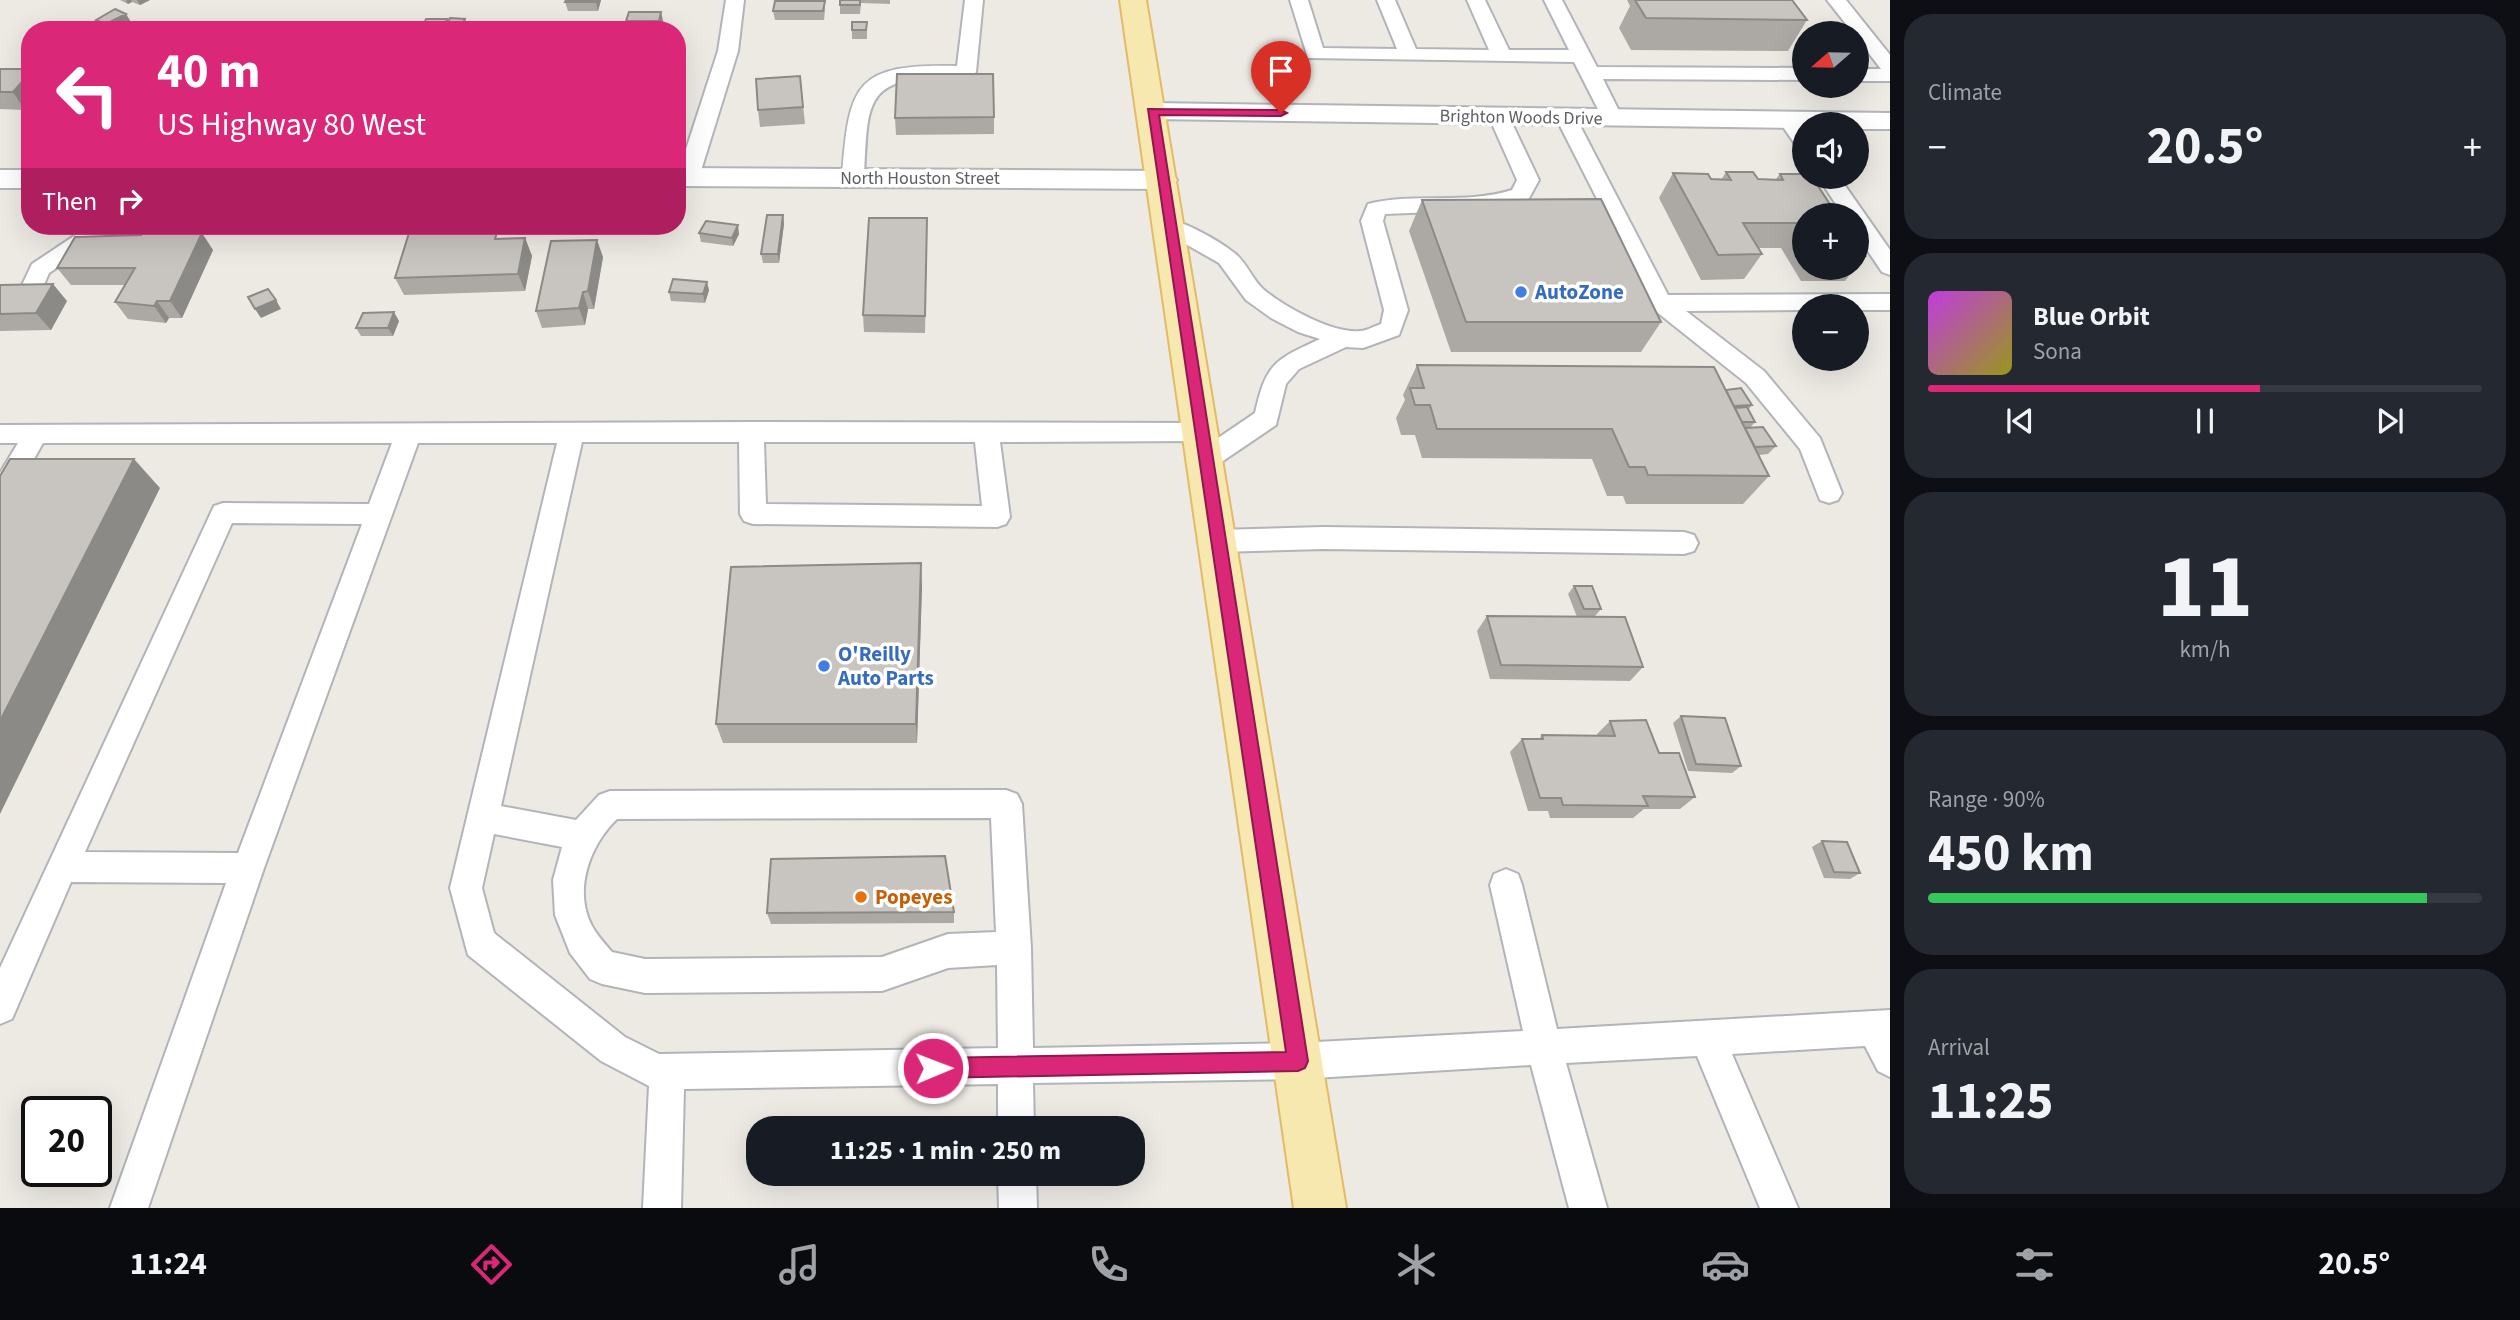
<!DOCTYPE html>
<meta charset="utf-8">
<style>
:root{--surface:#171b24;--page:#242831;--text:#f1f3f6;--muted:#9ea1a6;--line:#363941;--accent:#db2777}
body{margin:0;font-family:"Source Sans 3",sans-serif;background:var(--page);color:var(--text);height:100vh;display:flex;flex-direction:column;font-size:26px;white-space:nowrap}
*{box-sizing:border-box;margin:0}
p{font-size:23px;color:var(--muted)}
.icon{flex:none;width:38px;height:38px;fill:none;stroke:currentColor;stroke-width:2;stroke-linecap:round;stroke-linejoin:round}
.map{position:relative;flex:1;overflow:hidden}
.panel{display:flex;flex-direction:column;gap:14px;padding:14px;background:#0d0f14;width:630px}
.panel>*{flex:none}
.guide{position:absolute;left:21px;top:21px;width:665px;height:214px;border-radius:28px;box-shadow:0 7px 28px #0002;background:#db2777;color:#fff;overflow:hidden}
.needle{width:46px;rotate:250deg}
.controls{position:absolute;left:1792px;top:21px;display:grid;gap:14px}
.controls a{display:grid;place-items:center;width:77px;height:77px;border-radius:50%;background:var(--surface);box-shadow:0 7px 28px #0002;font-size:35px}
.speed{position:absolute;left:21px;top:1096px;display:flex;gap:14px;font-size:35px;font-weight:700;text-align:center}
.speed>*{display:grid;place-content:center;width:91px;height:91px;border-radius:50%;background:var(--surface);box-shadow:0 7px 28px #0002;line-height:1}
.speed .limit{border:4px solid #111;border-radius:10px;background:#fff;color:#111}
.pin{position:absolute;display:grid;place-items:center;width:60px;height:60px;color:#fff;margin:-72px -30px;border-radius:50% 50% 50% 0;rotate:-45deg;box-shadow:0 0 7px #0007}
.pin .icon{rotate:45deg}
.me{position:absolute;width:77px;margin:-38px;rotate:89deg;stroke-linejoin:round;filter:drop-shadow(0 0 5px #0008)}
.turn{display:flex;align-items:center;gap:24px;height:147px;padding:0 21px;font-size:32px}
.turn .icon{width:91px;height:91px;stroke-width:2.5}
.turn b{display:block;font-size:49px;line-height:60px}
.then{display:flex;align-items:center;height:66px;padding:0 21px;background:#0003;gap:14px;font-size:26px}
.big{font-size:52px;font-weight:700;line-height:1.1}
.panel .card{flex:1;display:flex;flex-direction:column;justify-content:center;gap:10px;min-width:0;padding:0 24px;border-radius:28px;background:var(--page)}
.panel .dial{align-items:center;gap:0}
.dial b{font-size:91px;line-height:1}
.song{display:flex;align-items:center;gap:21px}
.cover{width:84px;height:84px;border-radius:10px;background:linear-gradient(135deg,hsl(290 70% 55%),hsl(60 70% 35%))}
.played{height:7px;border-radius:4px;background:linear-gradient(90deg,var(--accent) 60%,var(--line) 60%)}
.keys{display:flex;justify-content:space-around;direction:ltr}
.heat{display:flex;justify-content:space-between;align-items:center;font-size:38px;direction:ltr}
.charge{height:10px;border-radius:5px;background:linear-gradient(90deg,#34c759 90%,var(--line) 0)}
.trip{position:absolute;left:746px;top:1116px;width:399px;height:70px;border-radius:28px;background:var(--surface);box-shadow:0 7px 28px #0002;font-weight:700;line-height:70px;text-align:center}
.tabs{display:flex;height:112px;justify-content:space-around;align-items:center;background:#090b0e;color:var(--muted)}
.tabs .icon{width:49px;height:49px}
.tabs .selected{color:var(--accent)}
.tabs b{font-size:32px;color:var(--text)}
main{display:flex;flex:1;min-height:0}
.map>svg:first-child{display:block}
</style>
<main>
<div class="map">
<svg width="1890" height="1208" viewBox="0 0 1890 1208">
<rect width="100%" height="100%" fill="#edeae4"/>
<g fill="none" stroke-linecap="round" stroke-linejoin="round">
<defs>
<path id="lane" d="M726,0H744L738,51L699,177L695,182H681L677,177L718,51Z
M965,0H983L976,72C970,80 960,78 951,78C863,76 868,102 864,178L860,183H846L842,178C849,83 855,64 957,66Z
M1290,0H1308L1323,48L1397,49L1377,0H1395L1416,49L1489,50L1467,0H1485L1509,50H1569L1544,0H1562L1597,67L1804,68V80L1603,79L1623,119L1620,123H1606L1603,119L1574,62L1308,58Z
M1827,0H1846L1890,55V81H1857V69H1881L1857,38V33H1853Z
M1499,111L1506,113L1509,117L1539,180L1528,200L1485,210L1385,214L1383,221L1408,310L1399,335L1363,348L1346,347L1299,369L1286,384L1276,425L1214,467L1205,470L1196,467L1192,460L1196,453L1255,413C1266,363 1275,360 1320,339L1298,332L1271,318L1246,300L1219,263L1161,230L1158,225L1161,220C1177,216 1219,241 1233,252C1246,261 1252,279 1263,289C1284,307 1333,334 1360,331C1367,331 1374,326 1381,324L1384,310L1361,221L1368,204C1415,192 1465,205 1512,190L1517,180L1489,117L1492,113Z
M1566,112L1573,114L1576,118L1668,295L1890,294V310H1857V306H1804V310L1686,311L1764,371L1820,438L1842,493L1838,500L1829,503L1820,500L1800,449L1746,383L1653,309L1556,118L1559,114Z
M1789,115L1796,117L1804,128V149L1797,147L1779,121L1782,117Z
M1818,177H1839L1890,250V275L1882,272L1857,235V215H1843Z
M89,226H115L112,231L49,273L34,308L26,310L18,308L14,302L32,264Z
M751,422L1201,423L1210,425L1214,432L1210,439L1201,441L1000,442L1010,517L1006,524L997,527L753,524L744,521L740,514L739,442H582L501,806L576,820L599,795L610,791L1006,790L1017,794L1022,804L1031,948L1033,1048L1298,1043L1523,1031L1490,885L1494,874L1506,869L1518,874L1522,885L1557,1029L1890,1010V1077L1878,1071L1865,1046L1732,1054L1798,1208H1760L1697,1056L1566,1063L1607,1208H1569L1531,1065L1298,1079L1033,1083L1034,1129H998V1084L684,1089L681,1208H643L649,1086L601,1061L468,955L450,888L557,443H418L264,868L148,1208H110L226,883L71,882L12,1019L0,1024V968L214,506L223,503L369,504L392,443H43L9,503L0,506V473L18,443H0V425ZM764,442H975L982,506L766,504ZM232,523L362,524L238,853L85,852ZM991,818L996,932L948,934L882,957L645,959L612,952C605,944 597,935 592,926C573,890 590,845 617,819ZM494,834L562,847L553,880L555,915L570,953L590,979L602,984L645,993L882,991L948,968L997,965L998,1048L659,1054L625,1037L494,933L482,888Z
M1323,527L1684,532L1694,535L1698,543L1694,551L1684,554L1323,549L1218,552L1208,549L1205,541L1208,533L1218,530Z
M998,1174H1036L1037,1208H999Z"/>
<path id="street" d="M1152,103L1890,113V129H1857V124H1804V128L1152,119L1142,117L1138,111L1142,105Z
M677,168L1162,171L1172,174L1177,180L1172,186L1162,189L677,186Z
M0,170H30V188H0Z"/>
<path id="primary" d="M1120,0H1146L1346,1208H1294Z"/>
</defs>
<use href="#lane" stroke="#b1b4b8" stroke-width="4"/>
<use href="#street" stroke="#b1b4b8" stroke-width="4"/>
<use href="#primary" stroke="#e3ba67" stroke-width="4"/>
<use href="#lane" fill="#fff" fill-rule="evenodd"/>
<use href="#street" fill="#fff" fill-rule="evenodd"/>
<use href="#primary" fill="#f6e8af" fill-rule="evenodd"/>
</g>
<path fill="#aca9a5" d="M120,0H150L140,5L132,2L128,4Z
M601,0L598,11H568L565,2Z
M800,0H821V1H825V10L824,20H775L773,11L801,1Z
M840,0H890V4L861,3L860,14H840Z
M1627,0H1792L1807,20L1788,51L1631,50L1619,28L1630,6Z
M96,20L131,22L118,30H103L101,29Z
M626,21H663L661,30H628Z
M867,22V39H852V30Z
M0,69H30V105L25,110L0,109Z
M800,76L805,124L760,127L758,110Z
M994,117V134L896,135L895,118Z
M1726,172L1758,179L1775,180L1780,174L1804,215V268H1855L1845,281H1801L1781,248H1758L1762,254L1744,279L1701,280L1659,198L1673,173L1711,179L1721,180Z
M1422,200L1661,322L1641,352H1451L1409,231Z
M783,215L784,224L779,263H763L761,254Z
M462,231L463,234L500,239L525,238L532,256L525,291L404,295L395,278Z
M182,233L213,250L182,318H169L166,323L128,319L115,302L125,285H71L57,268Z
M699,233L739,234L733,246L701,242Z
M927,235L925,333L864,332L863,315Z
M1857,245L1865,256L1857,266Z
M603,257L594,309H588L585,325L542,328L536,311Z
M0,285L67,301L51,330L0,331Z
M709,290L705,303L671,301L669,292Z
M399,321L393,336H361L356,328Z
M1417,365L1726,390L1752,405L1748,410L1755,422L1750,428L1776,446L1768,454L1759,455L1769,476L1743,504H1626L1623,496H1607L1592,459L1422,458L1415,435H1401L1396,418L1405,400L1403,395Z
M922,585L917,743H723L716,724Z
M1574,586L1601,609L1595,616L1577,617L1568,594Z
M1487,616L1643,667L1630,681L1490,679L1477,631Z
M1681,716L1741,766L1732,773L1688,771L1673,723Z
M1610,721L1659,753L1695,797L1680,809H1644L1633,818H1550L1548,811H1528L1510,752L1522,739H1539L1542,735L1597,736V734Z
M1822,841L1860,873L1850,879L1824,878L1812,847Z
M954,912V923L771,924L767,913Z"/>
<path fill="#8c8a86" d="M126,0H131L132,2L128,4Z
M137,0H150L140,5Z
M596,0H601L598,11L596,2Z
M661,12L663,21L660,30L659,21Z
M126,14L131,22L118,30H109L106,24Z
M465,19L468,28L467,30H460Z
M30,73V105L25,110L13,92Z
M783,215L784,224L779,263L778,254Z
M738,225L739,234L733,246L732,238Z
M178,226L189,244L174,234Z
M202,233L213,250L182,318L170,301Z
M525,238L532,256L525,291L518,274Z
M597,240L603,257L594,309L588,291Z
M707,282L709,290L705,303L703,294Z
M53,284L67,301L51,330L36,313Z
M583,292L588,309L585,325L579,308Z
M276,300L281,309L261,318L255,309Z
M157,301L169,318L166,323L154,306Z
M394,312L399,321L393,336L388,328Z
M134,459L160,488L0,814V721Z
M921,563L922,585L917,743L916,724Z"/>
<path fill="#c8c5c0" stroke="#8c8a86" stroke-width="2" d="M566,0H596V2H565Z
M840,0H860V5H840Z
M1635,0H1792L1807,20L1646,18Z
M775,1H825L823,11H773Z
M115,9L126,14L106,24L96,20Z
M629,12H661L659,21H626Z
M450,18L465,19L460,29L444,28Z
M426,19H447L443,30H422Z
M852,22H867L866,30H852Z
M0,69H30V73L13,92H0Z
M897,74H993L994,117L895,118Z
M800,76L803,107L758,110L756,79Z
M1726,172H1753L1758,179L1783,180L1780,174H1804V177H1812L1837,215H1804V231L1799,223H1743L1762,254L1718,255L1673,173L1708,174L1711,179L1731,180Z
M1601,199L1661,322H1466L1422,200Z
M767,215H783L778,254H761Z
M869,218H927L925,316L863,315Z
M706,221L738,225L732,238L699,233Z
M178,226L174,234L202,233L170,301H157L154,306L115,302L135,268H57L75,237L141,235L145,228Z
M462,231L461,234L497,232L495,239L525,238L518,274L395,278L409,233Z
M597,240L588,291L583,292L579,308L536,311L551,241Z
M1857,245L1865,256H1857Z
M673,279L707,282L703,294L669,292Z
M53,284L36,313L0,314V285Z
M268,289L276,300L255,309L248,297Z
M394,312L388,328H356L363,313Z
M1417,365L1714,367L1769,476L1648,475L1645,467H1629L1612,429H1437L1430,405H1415L1410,388H1424Z
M1741,388L1752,405L1734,406L1726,390Z
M1747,407L1755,422H1742L1735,408Z
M1763,427L1776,446L1755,447L1745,428Z
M10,459H134L0,721V476Z
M921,563L916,724H716L731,567Z
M1574,586H1592L1601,609H1584Z
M1487,616L1625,617L1643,667L1501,665Z
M1681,716L1725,718L1741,766L1696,764Z
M1646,720L1659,753H1679L1695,797L1643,796L1648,806L1563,805L1561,798H1540L1522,739H1543L1542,735L1615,736L1610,721Z
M1822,841L1847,842L1860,873L1834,872Z
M945,856L954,912L767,913L771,859Z"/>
<path fill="#db2777" stroke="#8e194d" stroke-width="2" d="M1148,109L1281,110L1287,113L1281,116L1159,115L1308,1061L1305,1068L1298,1071L933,1078L926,1075L923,1068L926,1061L933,1058L1286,1052Z"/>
<g fill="#3f7fe0" stroke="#fff" stroke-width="2.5">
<circle cx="1521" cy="292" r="7"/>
<circle cx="824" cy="666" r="7"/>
</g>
<circle fill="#e8710a" stroke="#fff" stroke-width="2.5" cx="861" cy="897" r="7"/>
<g text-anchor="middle" stroke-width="7" stroke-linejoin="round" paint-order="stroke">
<g font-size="18" fill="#5c5f63" stroke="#fff">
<text transform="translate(1521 117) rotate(1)" y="6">Brighton Woods Drive</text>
<text x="920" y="184">North Houston Street</text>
</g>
<g font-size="21" font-weight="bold" fill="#366cbe" stroke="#fff" text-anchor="start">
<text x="1535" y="299">AutoZone</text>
<text x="838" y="661">O'Reilly<tspan x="838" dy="24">Auto Parts</tspan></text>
</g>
<g font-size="21" font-weight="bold" fill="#c56008" stroke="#fff" text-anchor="start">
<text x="875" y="904">Popeyes</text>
</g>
</g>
</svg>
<div class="controls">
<a><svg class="needle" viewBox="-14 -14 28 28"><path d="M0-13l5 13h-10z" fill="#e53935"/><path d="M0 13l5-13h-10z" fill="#9ea1a6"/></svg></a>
<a><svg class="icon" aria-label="sound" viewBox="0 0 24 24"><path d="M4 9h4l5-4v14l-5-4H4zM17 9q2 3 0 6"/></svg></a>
<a>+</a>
<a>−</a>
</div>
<div class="speed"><div class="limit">20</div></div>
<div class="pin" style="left:1281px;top:113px;background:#d93025"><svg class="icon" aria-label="arrive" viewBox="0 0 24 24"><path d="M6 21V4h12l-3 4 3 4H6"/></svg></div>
<svg class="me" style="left:933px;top:1068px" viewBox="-20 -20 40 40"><circle r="17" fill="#db2777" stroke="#fff" stroke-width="3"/><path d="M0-11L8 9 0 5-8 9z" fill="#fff"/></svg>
<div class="trip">11:25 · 1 min · 250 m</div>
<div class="guide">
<div class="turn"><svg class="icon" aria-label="left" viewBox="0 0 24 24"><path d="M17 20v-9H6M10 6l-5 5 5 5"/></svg><div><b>40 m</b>US Highway 80 West</div></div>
<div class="then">Then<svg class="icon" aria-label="right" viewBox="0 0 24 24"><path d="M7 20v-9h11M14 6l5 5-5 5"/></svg></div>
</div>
</div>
<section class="panel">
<div class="card"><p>Climate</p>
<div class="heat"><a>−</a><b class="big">20.5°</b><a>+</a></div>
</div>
<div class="card">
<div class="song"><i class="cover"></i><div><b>Blue Orbit</b><p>Sona</p></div></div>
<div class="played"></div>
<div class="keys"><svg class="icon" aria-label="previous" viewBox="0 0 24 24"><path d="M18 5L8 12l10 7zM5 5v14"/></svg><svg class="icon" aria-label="pause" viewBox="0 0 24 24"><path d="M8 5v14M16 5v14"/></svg><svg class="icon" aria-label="next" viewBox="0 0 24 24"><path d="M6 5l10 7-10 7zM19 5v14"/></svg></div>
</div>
<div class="card dial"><b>11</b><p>km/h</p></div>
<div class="card"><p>Range · 90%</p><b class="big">450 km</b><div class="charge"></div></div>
<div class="card"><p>Arrival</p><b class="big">11:25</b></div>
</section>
</main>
<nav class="tabs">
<b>11:24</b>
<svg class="icon selected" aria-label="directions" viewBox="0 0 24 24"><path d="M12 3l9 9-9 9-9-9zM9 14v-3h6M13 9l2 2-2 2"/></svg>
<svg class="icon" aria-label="music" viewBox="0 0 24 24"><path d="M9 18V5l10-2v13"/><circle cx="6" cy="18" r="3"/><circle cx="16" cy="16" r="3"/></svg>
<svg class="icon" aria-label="phone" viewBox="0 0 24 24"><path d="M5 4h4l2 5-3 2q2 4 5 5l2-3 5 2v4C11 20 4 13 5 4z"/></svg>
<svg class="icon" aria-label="climate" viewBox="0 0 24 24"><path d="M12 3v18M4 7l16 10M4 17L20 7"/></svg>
<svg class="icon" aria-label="car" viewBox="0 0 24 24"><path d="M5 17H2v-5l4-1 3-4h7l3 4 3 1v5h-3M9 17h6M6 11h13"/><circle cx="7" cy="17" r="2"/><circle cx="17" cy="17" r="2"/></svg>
<svg class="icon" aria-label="filters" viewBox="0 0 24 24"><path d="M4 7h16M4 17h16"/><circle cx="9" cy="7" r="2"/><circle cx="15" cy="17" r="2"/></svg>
<b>20.5°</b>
</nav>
